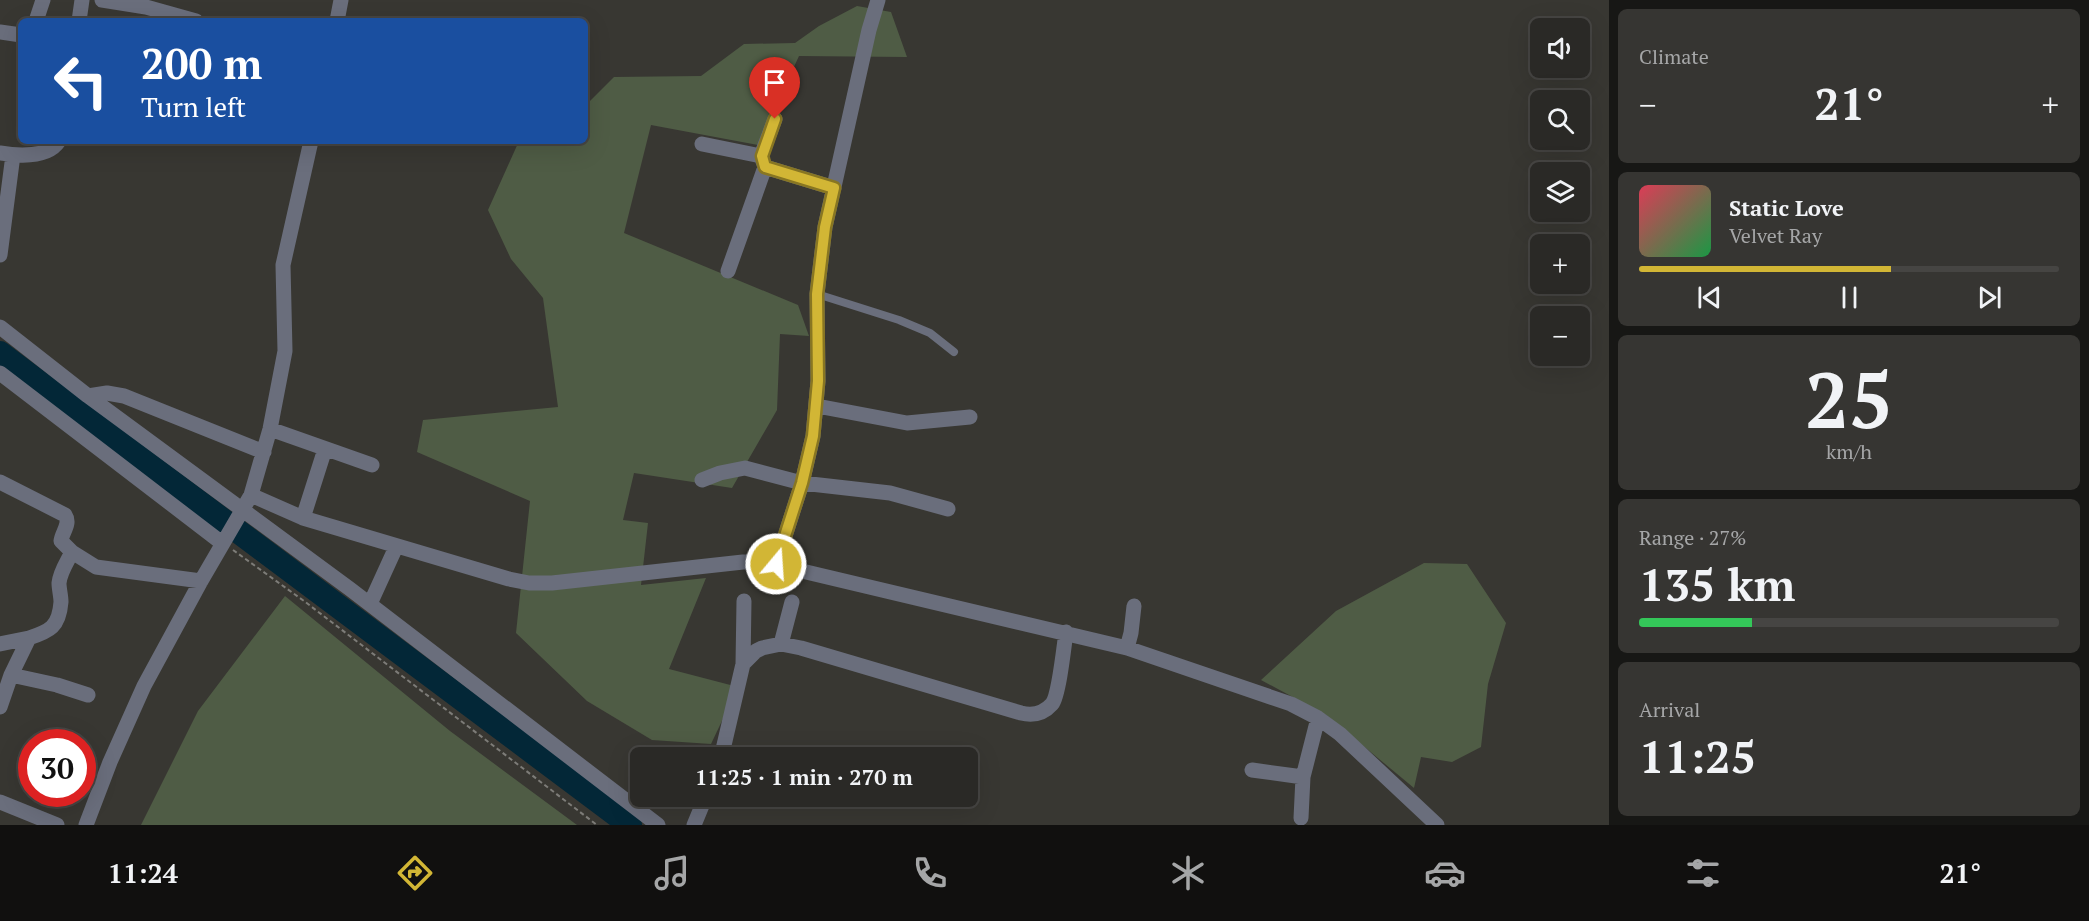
<!DOCTYPE html>
<meta charset="utf-8">
<style>
:root{--surface:#2a2926;--page:#363532;--text:#f1f3f6;--muted:#a5a6a7;--line:#464543;--accent:#d2b635}
body{margin:0;font-family:"PT Serif",serif;background:var(--page);color:var(--text);height:100vh;display:flex;flex-direction:column;font-size:22px;white-space:nowrap}
*{box-sizing:border-box;margin:0}
p{font-size:20px;color:var(--muted)}
.icon{flex:none;width:33px;height:33px;fill:none;stroke:currentColor;stroke-width:2;stroke-linecap:round;stroke-linejoin:round}
.map{position:relative;flex:1;overflow:hidden}
.drawer{display:flex;flex-direction:column;gap:9px;padding:9px;background:#171715;width:480px}
.drawer>*{flex:none}
.guide{position:absolute;left:18px;top:18px;width:570px;height:126px;border-radius:9px;box-shadow:0 6px 24px #0002,0 0 0 2px var(--line);background:#1a4fa0;color:#fff;overflow:hidden}
.buttons{position:absolute;left:1530px;top:18px;display:grid;gap:12px}
.buttons a{display:grid;place-items:center;width:60px;height:60px;border-radius:9px;background:var(--surface);box-shadow:0 6px 24px #0002,0 0 0 2px var(--line);font-size:30px}
.speed{position:absolute;left:18px;top:729px;display:flex;gap:12px;font-size:30px;font-weight:700;text-align:center}
.speed>*{display:grid;place-content:center;width:78px;height:78px;border-radius:50%;background:var(--surface);box-shadow:0 6px 24px #0002,0 0 0 2px var(--line);line-height:1}
.speed .limit{border:9px solid #d22;background:#fff;color:#111}
.pin{position:absolute;display:grid;place-items:center;width:51px;height:51px;color:#fff;margin:-62px -26px;border-radius:50% 50% 50% 0;rotate:-45deg;box-shadow:0 0 6px #0007}
.pin .icon{rotate:45deg}
.me{position:absolute;width:66px;margin:-33px;rotate:18deg;stroke-linejoin:round;filter:drop-shadow(0 0 4px #0008)}
.turn{display:flex;align-items:center;gap:21px;height:126px;padding:0 24px;font-size:27px}
.turn .icon{width:78px;height:78px;stroke-width:2.5}
.turn b{display:block;font-size:42px;line-height:51px}
.big{font-size:45px;font-weight:800;line-height:1.1}
.drawer .tile{flex:1;display:flex;flex-direction:column;justify-content:center;gap:9px;min-width:0;padding:0 21px;border-radius:9px;background:var(--page)}
.drawer .dial{align-items:center;gap:0}
.dial b{font-size:78px;line-height:1}
.song{display:flex;align-items:center;gap:18px}
.cover{width:72px;height:72px;border-radius:9px;background:linear-gradient(135deg,hsl(350 70% 55%),hsl(140 70% 35%))}
.played{height:6px;border-radius:3px;background:linear-gradient(90deg,var(--accent) 60%,var(--line) 60%)}
.keys{display:flex;justify-content:space-around;direction:ltr}
.heat{display:flex;justify-content:space-between;align-items:center;font-size:33px;direction:ltr}
.charge{height:9px;border-radius:4px;background:linear-gradient(90deg,#34c759 27%,var(--line) 0)}
.trip{position:absolute;left:630px;top:747px;width:348px;height:60px;border-radius:9px;background:var(--surface);box-shadow:0 6px 24px #0002,0 0 0 2px var(--line);font-weight:800;line-height:60px;text-align:center}
.tab-bar{display:flex;height:96px;justify-content:space-around;align-items:center;background:#11100f;color:var(--muted)}
.tab-bar .icon{width:42px;height:42px}
.tab-bar .on{color:var(--accent)}
.tab-bar b{font-size:27px;color:var(--text)}
main{display:flex;flex:1;min-height:0}
.map>svg:first-child{display:block}
</style>
<main>
<div class="map">
<svg width="1609" height="825" viewBox="0 0 1609 825">
<rect width="100%" height="100%" fill="#383732"/>
<path fill="#4f5c45" d="M857,6L891,12L907,57L799,56L758,145L651,125L624,233L798,305L809,336L780,334L777,410L732,488L634,473L623,520L648,523L641,585L706,578L669,669L738,687L711,744L652,740L587,701L516,633L530,501L417,452L423,420L558,407L543,298L511,259L488,210L519,141H585V106L614,77L701,76L744,44L795,43L819,26Z
M1424,563L1467,564L1506,623L1488,684L1481,747L1452,762L1421,757L1414,788L1326,715L1261,680L1336,611Z
M285,596L450,731L577,825H141L198,711Z"/>
<g fill="none" stroke-linecap="round" stroke-linejoin="round">
<path stroke="#032737" stroke-width="24" d="M0,353L630,825"/>
<path stroke="#7d7c78" stroke-width="2" stroke-dasharray="4.5 3" stroke-linecap="butt" d="M233,550L304,601L597,825"/>
<path stroke="#6a6e7c" stroke-width="8" d="M817,294L899,320L930,333L954,352"/>
<path stroke="#6a6e7c" stroke-width="15" d="M102,0L146,7L196,21
M36,21L43,0
M79,21L82,0
M337,21L341,0
M0,32L21,35
M775,119L761,156L765,167L834,188
M702,144L761,156
M0,153C18,156 48,158 59,141
M0,255L13,155
M728,271L765,167
M0,327L88,396L350,589L658,825
M0,373L222,543
M88,396L107,393L124,396L264,452
M817,406L907,423L970,417
M270,429L372,465
M702,480L720,473L745,468L802,483L890,493L948,509
M0,482L65,515C71,524 62,532 61,541L72,552L96,567L201,581
M251,495L303,518L509,579L529,583H552L743,562H764L1127,648L1291,704L1318,718L1340,734L1437,825
M303,518L325,449
M776,564L802,483L813,436L818,381L817,294L825,227L869,30L878,0
M370,604L396,547
M0,644L29,638
M781,644L792,602
M1127,648L1131,633L1134,606
M743,664L744,601
M11,675L57,685L88,695
M0,707L11,675L29,638C50,631 59,627 61,602C61,596 59,589 59,583C60,572 67,562 72,552
M721,758L743,664L756,651L762,648L781,644L801,648L1021,713C1033,716 1044,713 1052,704C1059,695 1064,646 1066,632
M1252,770L1303,777
M0,802L57,825
M1301,818L1303,777L1318,718
M86,825L110,762L144,686L201,581L251,495L270,429L285,351L283,265L311,141
M694,825L706,796"/>
</g>
<g fill="none" stroke-linecap="round" stroke-linejoin="round">
<defs>
<path id="route" d="M775,119L762,156L765,167L834,188L825,227L817,294L818,381L813,436L802,483L776,564"/>
</defs>
<use href="#route" stroke="#887622" stroke-width="15"/>
<use href="#route" stroke="#d2b635" stroke-width="10"/>
</g>
</svg>
<div class="buttons">
<a><svg class="icon" aria-label="sound" viewBox="0 0 24 24"><path d="M4 9h4l5-4v14l-5-4H4zM17 9q2 3 0 6"/></svg></a>
<a><svg class="icon" aria-label="search" viewBox="0 0 24 24"><circle cx="10" cy="10" r="6"/><path d="M15 15l6 6"/></svg></a>
<a><svg class="icon" aria-label="layers" viewBox="0 0 24 24"><path d="M12 4l9 5-9 5-9-5zM3 14l9 5 9-5"/></svg></a>
<a>+</a>
<a>−</a>
</div>
<div class="speed"><div class="limit">30</div></div>
<div class="pin" style="left:775px;top:119px;background:#d93025"><svg class="icon" aria-label="arrive" viewBox="0 0 24 24"><path d="M6 21V4h12l-3 4 3 4H6"/></svg></div>
<svg class="me" style="left:776px;top:564px" viewBox="-20 -20 40 40"><circle r="17" fill="#d2b635" stroke="#fff" stroke-width="3"/><path d="M0-11L8 9 0 5-8 9z" fill="#fff"/></svg>
<div class="trip">11:25 · 1 min · 270 m</div>
<div class="guide">
<div class="turn"><svg class="icon" aria-label="left" viewBox="0 0 24 24"><path d="M17 20v-9H6M10 6l-5 5 5 5"/></svg><div><b>200 m</b>Turn left</div></div>
</div>
</div>
<section class="drawer">
<div class="tile"><p>Climate</p>
<div class="heat"><a>−</a><b class="big">21°</b><a>+</a></div>
</div>
<div class="tile">
<div class="song"><i class="cover"></i><div><b>Static Love</b><p>Velvet Ray</p></div></div>
<div class="played"></div>
<div class="keys"><svg class="icon" aria-label="previous" viewBox="0 0 24 24"><path d="M18 5L8 12l10 7zM5 5v14"/></svg><svg class="icon" aria-label="pause" viewBox="0 0 24 24"><path d="M8 5v14M16 5v14"/></svg><svg class="icon" aria-label="next" viewBox="0 0 24 24"><path d="M6 5l10 7-10 7zM19 5v14"/></svg></div>
</div>
<div class="tile dial"><b>25</b><p>km/h</p></div>
<div class="tile"><p>Range · 27%</p><b class="big">135 km</b><div class="charge"></div></div>
<div class="tile"><p>Arrival</p><b class="big">11:25</b></div>
</section>
</main>
<nav class="tab-bar">
<b>11:24</b>
<svg class="icon on" aria-label="directions" viewBox="0 0 24 24"><path d="M12 3l9 9-9 9-9-9zM9 14v-3h6M13 9l2 2-2 2"/></svg>
<svg class="icon" aria-label="music" viewBox="0 0 24 24"><path d="M9 18V5l10-2v13"/><circle cx="6" cy="18" r="3"/><circle cx="16" cy="16" r="3"/></svg>
<svg class="icon" aria-label="phone" viewBox="0 0 24 24"><path d="M5 4h4l2 5-3 2q2 4 5 5l2-3 5 2v4C11 20 4 13 5 4z"/></svg>
<svg class="icon" aria-label="climate" viewBox="0 0 24 24"><path d="M12 3v18M4 7l16 10M4 17L20 7"/></svg>
<svg class="icon" aria-label="car" viewBox="0 0 24 24"><path d="M5 17H2v-5l4-1 3-4h7l3 4 3 1v5h-3M9 17h6M6 11h13"/><circle cx="7" cy="17" r="2"/><circle cx="17" cy="17" r="2"/></svg>
<svg class="icon" aria-label="filters" viewBox="0 0 24 24"><path d="M4 7h16M4 17h16"/><circle cx="9" cy="7" r="2"/><circle cx="15" cy="17" r="2"/></svg>
<b>21°</b>
</nav>
